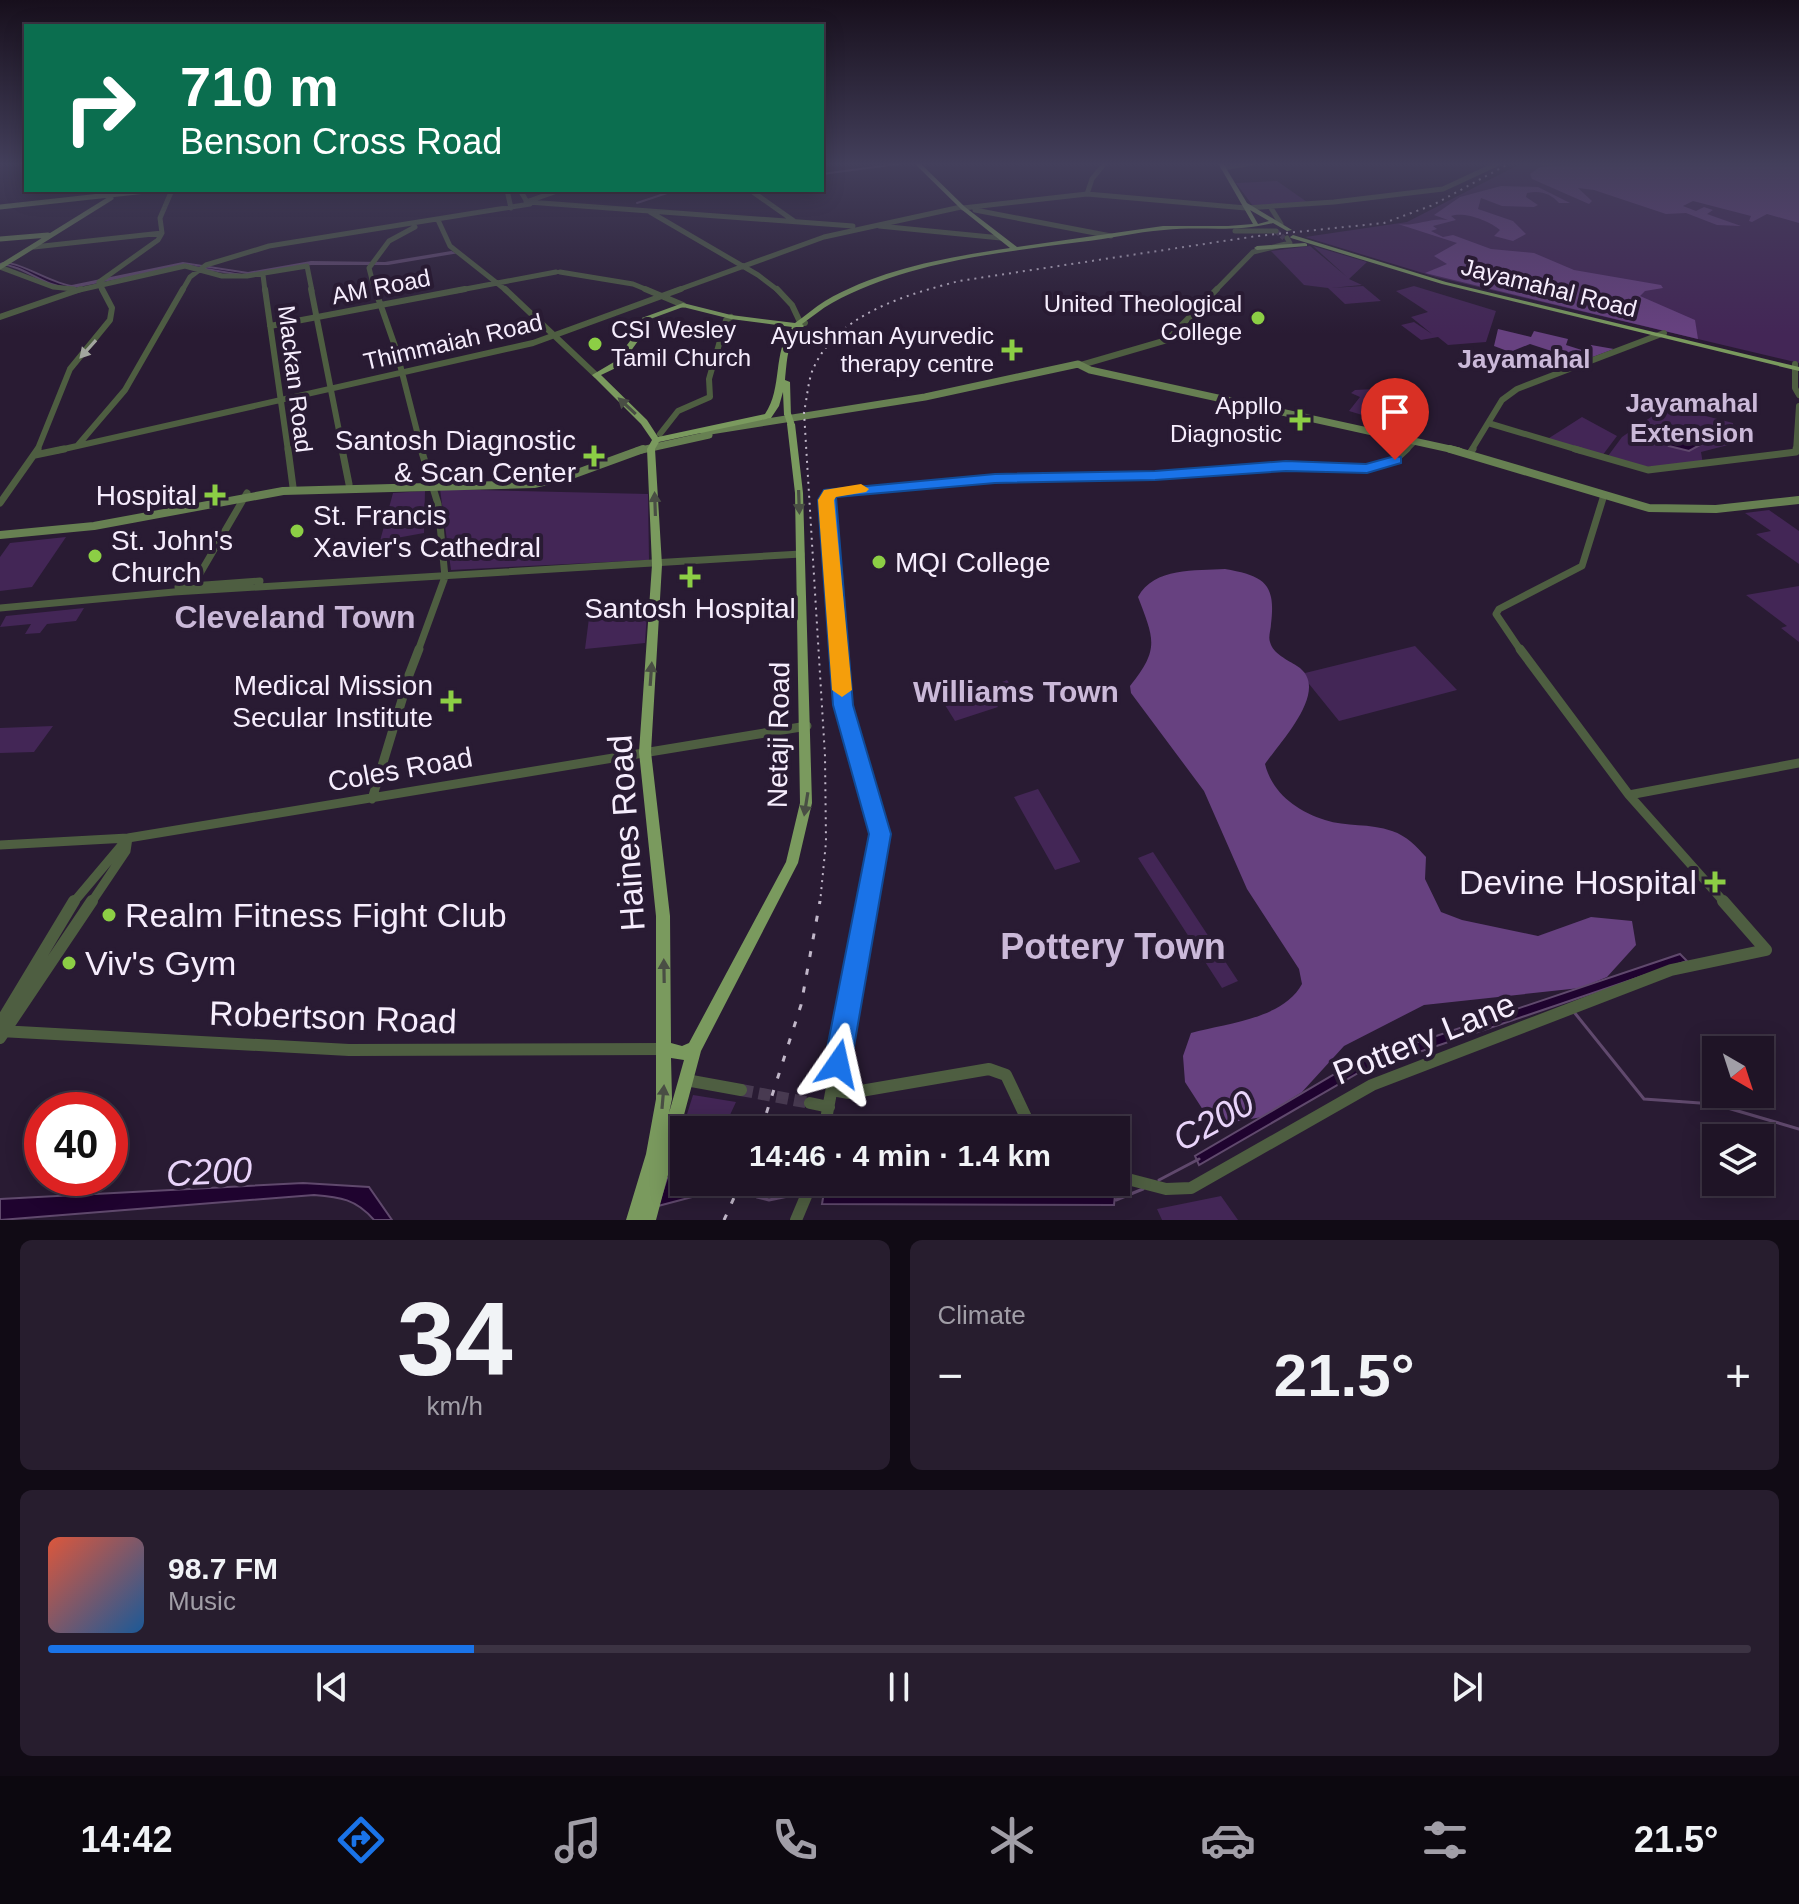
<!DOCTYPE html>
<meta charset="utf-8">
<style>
:root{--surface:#1f1426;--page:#271d2e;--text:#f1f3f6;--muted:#a19ea7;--line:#3c3343;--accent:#1a73e8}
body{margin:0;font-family:Helvetica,sans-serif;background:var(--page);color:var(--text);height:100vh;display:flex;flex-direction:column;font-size:30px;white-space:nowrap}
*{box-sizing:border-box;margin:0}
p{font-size:26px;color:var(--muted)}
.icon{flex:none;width:44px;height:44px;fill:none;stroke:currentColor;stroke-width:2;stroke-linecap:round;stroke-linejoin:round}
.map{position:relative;height:1220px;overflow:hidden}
.panel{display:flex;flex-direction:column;gap:20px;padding:20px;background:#110b15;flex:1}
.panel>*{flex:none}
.guide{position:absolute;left:24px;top:24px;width:800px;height:168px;border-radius:0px;box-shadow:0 4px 20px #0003,0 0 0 2px var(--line);background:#0b6e4f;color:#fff;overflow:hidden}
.needle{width:52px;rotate:141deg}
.fabs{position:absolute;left:1702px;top:1036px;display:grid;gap:16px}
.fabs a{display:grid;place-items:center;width:72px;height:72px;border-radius:0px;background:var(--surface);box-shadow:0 4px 20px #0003,0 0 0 2px var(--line);font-size:40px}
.speed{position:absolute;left:24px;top:1092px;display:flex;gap:16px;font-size:40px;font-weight:700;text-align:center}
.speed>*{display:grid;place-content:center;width:104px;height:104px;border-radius:50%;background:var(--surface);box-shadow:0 4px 20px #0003,0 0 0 2px var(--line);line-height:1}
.speed .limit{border:12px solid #d22;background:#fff;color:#111}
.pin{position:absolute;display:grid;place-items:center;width:68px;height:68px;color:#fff;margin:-82px -34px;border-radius:50% 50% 50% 0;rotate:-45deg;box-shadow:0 0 8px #0007}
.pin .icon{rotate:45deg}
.me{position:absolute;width:88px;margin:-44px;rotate:11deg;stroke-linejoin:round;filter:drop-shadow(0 0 6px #0008)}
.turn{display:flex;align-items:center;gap:28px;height:168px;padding:0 24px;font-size:36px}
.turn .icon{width:104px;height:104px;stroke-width:2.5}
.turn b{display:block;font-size:56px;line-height:68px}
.big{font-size:60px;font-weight:600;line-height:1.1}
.panel .tile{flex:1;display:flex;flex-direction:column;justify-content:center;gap:12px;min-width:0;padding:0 28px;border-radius:12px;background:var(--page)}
.panel .dial{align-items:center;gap:0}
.dial b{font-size:104px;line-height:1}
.song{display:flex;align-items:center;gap:24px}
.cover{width:96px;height:96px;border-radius:12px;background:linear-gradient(135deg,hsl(10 70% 55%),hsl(210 70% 35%))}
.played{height:8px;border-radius:4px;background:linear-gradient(90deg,var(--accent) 25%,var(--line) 25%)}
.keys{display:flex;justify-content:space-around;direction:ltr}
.heat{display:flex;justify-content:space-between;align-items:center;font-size:44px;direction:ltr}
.panel .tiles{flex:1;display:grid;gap:20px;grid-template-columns:1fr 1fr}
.tile:last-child{grid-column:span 2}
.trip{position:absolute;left:670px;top:1116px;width:460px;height:80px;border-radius:0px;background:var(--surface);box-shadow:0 4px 20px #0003,0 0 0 2px var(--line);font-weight:600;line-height:80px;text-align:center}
.tabs{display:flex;height:128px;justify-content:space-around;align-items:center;background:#0c080f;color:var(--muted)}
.tabs .icon{width:56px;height:56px}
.tabs .on{color:var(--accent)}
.tabs b{font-size:36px;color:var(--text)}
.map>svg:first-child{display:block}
</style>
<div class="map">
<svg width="1799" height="1220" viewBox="0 0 1799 1220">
<rect width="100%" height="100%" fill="#291b33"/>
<path fill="#432656" d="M1522,163H1799V363L1436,277L1305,237L1407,222Z
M1277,181L1307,202L1253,206L1236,183Z
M1310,246L1347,277L1313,246L1367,262L1349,279L1362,285L1331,288L1363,286L1381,301L1345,304L1328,288L1304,285L1271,251Z
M1414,286L1496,311L1486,342L1448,345L1438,337L1421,340L1401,325L1414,322L1432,334L1411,317L1428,312L1396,291Z
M1375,389L1394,414L1386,413L1382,421L1349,411L1360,397L1351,393L1355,390Z
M1667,406L1733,423L1736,443L1701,452L1703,464L1645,467L1608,456L1622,437Z
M1582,417L1617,436L1602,456L1546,440Z
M440,489L648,494L649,560L451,570Z
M425,491L424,533L380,541L393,493Z
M1769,510L1799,531V564L1756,534L1771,531L1745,513Z
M66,537L32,587L0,591V557L10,543Z
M1799,586V642L1781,628L1787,626L1746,595Z
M84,608L76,621L47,624L40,633L25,634L31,624L0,627L6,616Z
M647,612L645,643L585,649L589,618Z
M1415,646L1457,690L1339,721L1301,674Z
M1007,680L1011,685L989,694L998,707L955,721L945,705Z
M53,726L34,752L0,753V728Z
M1038,789L1080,861V862L1055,870L1014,797Z
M1153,852L1238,981L1222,988L1138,858Z
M693,1095L736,1102L723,1130H684V1177L667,1178Z
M1221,1196L1238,1220H1162L1157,1209Z"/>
<path fill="#674180" d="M1586,163H1799V223L1767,214L1752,222L1749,221L1751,216L1693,201L1683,206L1696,211L1704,207L1713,210L1707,214L1741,226L1717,225L1686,213L1666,214L1594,190L1578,188L1592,201L1589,204L1532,179L1530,174L1540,167Z
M1501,186L1538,187L1570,203H1559C1551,194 1541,190 1527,193L1526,197L1538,205L1534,207L1502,206L1481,198L1478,209L1513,221L1526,234L1513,241L1494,236L1500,230C1490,221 1464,211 1451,216L1456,220L1433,226L1437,229L1431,231L1443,237L1453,235L1491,249L1534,253L1574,270L1661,285L1663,288L1645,291L1640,296L1695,320L1698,339L1425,273L1447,264L1434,256L1457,243L1398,224C1416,227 1430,217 1448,220L1434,215L1460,197Z
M1498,329L1531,337L1534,331L1568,339L1566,345L1588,352L1591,345L1614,349L1582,361L1530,344L1510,352L1494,346Z
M1225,569C1264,576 1276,583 1271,624C1271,629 1268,637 1270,642C1273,654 1288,660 1297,666C1332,688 1281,741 1265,764C1272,793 1297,811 1325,820C1346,827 1370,823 1392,831C1407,836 1416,846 1426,857L1425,879L1441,912L1462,920L1538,936L1591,917L1632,921L1636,945L1607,977L1580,988L1424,1005L1344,1046L1302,1092L1262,1117L1233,1122L1205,1113L1185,1082L1183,1056L1191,1033C1227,1023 1283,1019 1302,984L1299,969L1247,889L1204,791L1131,693L1130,686C1160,649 1154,639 1138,597C1154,567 1196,571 1225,569Z"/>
<path fill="#1f032f" stroke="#60496d" stroke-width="2" d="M451,252L453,253L388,264H311L242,275L182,265L69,288C43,286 25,266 0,264C13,257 51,284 72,286L183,263L248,273L311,262L385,263Z
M1688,428L1705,433L1709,440L1689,451L1669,446L1678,431Z
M1680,954L1687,961L1360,1072L1199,1165L1195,1156L1350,1065Z
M684,1177V1182L737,1183L732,1196L711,1192L658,1206L667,1178Z
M303,1183L369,1187L392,1220H374C356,1199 340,1197 314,1195L0,1220V1199Z
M825,1186L858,1191L1115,1195L1114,1205L822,1204Z"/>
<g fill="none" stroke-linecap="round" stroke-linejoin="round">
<path stroke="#60496d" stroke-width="2" d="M822,174L898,164
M637,203L676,190"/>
<path stroke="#60496d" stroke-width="3" d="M1574,1012L1644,1099L1714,1104L1799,1129
M1159,1180L1199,1159
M757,1197L769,1200L793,1195
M1116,1200L1143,1189"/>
<path stroke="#483a51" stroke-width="5" stroke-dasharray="5 2" stroke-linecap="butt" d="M1276,231L1284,238"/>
<path stroke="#483a51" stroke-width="12" stroke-dasharray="12 6" stroke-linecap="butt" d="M741,1090L810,1103"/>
<path stroke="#4e5e41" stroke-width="5" d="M1544,163H1551
M1223,168L1252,163
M507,190L511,208
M520,190L527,202
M750,190L794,221
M1087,194L1092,179L1105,163
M526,202L560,190
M528,202L853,226
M963,208L1087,194L1246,208L1334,202L1443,189L1499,163
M1271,208L1281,224
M975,210L1111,236
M650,212L758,275L779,291
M438,220L450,246L507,291
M879,226L1001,238
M1235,231H1276
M34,247L162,233
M0,267L53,287L74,289
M560,272L633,284L650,291
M263,275L265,291
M99,282L158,240L162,233L160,218L172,190
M99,283L103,291
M75,291L185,266L222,276H247L307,266L312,291
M182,291L190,277L206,265L269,246L530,204
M375,291L369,268L389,241L415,227
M455,291L556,272
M675,291L824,237L961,207
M1215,291L1253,252L1290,243L1287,238"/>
<path stroke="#4e5e41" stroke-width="6" d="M265,289L288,451
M311,289L343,451
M375,289L396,349L422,451
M505,289L596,375
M645,289L683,305
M777,289L792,305L800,322L805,323
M0,317L81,289
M270,326L465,289
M1795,364V388L1799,395
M1081,365L1167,340L1217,289
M1488,423L1582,451
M660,434L678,411L710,397L709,379L726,320L731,317
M78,445L125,390L183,289
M37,451L70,369L110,320L112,308L102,289
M55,451L533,343L681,289
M1405,451L1415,441
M1471,451L1502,400L1517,389L1664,333
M1796,451L1799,406"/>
<path stroke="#4e5e41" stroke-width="7" d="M288,449L293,487
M342,449L349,484
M1575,449L1648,470L1796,452V449
M1470,453L1473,449
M35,455L64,449
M0,503L38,449
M178,587L260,581
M191,589L247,493
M0,608L174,592L801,554
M418,651L445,577L438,504L421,449
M839,651L826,500L829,493L995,479L1155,475L1286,466L1367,468L1395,460L1407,449
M1521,651L1496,614L1499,609L1582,566L1604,495"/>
<path stroke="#4e5e41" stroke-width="9" d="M838,649L843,705L880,834L867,903
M1520,649L1629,795L1725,903
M409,675L419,649
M1629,795L1799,763
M372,799L408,680
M0,845L128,838L807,726
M73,903L127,839
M91,903L126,851L128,838"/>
<path stroke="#4e5e41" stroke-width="12" d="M0,1024L74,901
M0,1031L349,1050L665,1049
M0,1038L92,901
M686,1080L741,1090
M832,1090L849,1093L989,1069L1006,1075L1032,1130
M810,1103L829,1107
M824,1130L867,901
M1116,1176L1166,1189L1191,1188L1372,1085L1671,970L1766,950L1723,901
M796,1220L812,1182"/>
<path stroke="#678052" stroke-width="5" d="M0,207L155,190
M0,239L48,235
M0,267L111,198"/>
<path stroke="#678052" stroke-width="7" d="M704,432L925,397L1078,364L1090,370L1459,451
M637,451L709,435"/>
<path stroke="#678052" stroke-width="8" d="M1450,449L1649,508L1716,509L1799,500
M0,535L94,526L283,491L534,484L569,476L643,449"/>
<path fill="#7a9a5e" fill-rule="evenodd" d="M914,163H920L965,207L1017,247L1163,226H1228L1253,224L1218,163H1223L1247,203L1292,230L1287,231L1273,223C1234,233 1203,226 1164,230C1136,232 1108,239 1080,242C996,253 907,262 832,303C821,309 812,317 802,324L804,326L803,327L799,328C787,343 787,362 785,380L790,382L791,417H788L784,415L783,392L779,406L771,418L659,442L655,449L662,565L651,752L670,916L671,1043L682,1046L689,1043L786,862L800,803L795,493L787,424L791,422L795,424L803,493L812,803L798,863L701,1051L656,1220H626L646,1154L656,1099V916L639,752L652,565L647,449L652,440L641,424L592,375L614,362L630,341L628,323L683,303L731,315L795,323C805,316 815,307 825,301C880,269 948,257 1010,248L961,209ZM1250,210L1269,221L1258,224ZM683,307L731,319L792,327C772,352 783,388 765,414L658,437L647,420L601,375L620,366L638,341L634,325ZM671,1058L684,1060L669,1113L672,1099Z
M1293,235L1446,282L1799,367V371L1442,284L1291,238L1290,237Z
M1305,243L1307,244V246L1257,250L1254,248L1257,246Z"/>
<path stroke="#c1b7c9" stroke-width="2" stroke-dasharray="2 5" stroke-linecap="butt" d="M820,903L826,842L825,756L804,412C807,399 808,381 813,369C838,313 906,295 959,281L1257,236L1384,223L1433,205L1510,163"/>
<path stroke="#c1b7c9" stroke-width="3" stroke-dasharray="6 12" stroke-linecap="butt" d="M761,1130L801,1005L820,901
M724,1220L741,1182"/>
<path stroke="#7a9a5e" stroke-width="7" d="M788,415L791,424"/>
</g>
<defs><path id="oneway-solid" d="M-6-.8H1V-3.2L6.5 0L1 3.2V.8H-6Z" transform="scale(2)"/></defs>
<use fill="#a2a69f" href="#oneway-solid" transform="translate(88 349) rotate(132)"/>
<g fill="#494e44">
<use href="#oneway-solid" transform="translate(627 406) rotate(-137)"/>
<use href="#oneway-solid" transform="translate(799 502) rotate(88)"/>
<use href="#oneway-solid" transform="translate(655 504) rotate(-92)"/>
<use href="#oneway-solid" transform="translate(651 674) rotate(-86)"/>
<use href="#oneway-solid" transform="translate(806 804) rotate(99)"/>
<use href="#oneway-solid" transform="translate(664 971) rotate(-91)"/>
<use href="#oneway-solid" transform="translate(663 1097) rotate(-85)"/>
</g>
<linearGradient id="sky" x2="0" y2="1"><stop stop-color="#170f1c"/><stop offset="0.49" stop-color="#433f5b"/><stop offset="1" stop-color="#433f5b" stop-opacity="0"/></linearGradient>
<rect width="1799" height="334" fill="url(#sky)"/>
<path fill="#1a73e8" stroke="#114b97" stroke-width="2" d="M1395,456L1401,457V463L1367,473L1286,471L1155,480L995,483L836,497L853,705L891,834L851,1064L847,1073L838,1077L828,1073L824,1064L869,834L833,705L818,500L824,490L995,474L1155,471L1286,461L1366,464Z"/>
<path fill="#f59e0b" d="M861,484L869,489L866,492L836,497L834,500L852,690L842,697L832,690L818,500L824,490Z"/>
<g fill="#8cce45" stroke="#291b33" stroke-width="3">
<circle cx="1258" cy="318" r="8"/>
<circle cx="595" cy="344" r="8"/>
<path d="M1008 338h8v8h8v8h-8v8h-8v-8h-8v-8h8z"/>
<path d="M1296 408h8v8h8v8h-8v8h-8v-8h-8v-8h8z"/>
<path d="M590 444h8v8h8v8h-8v8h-8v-8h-8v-8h8z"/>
<path d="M211 483h8v8h8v8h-8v8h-8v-8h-8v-8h8z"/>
<circle cx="297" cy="531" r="8"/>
<circle cx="95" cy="556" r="8"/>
<circle cx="879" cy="562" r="8"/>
<path d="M686 565h8v8h8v8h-8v8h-8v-8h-8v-8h8z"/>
<path d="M447 689h8v8h8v8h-8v8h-8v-8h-8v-8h8z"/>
<path d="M1711 870h8v8h8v8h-8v8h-8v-8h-8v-8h8z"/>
<circle cx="109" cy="915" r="8"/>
<circle cx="69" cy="963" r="8"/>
</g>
<g text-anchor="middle" stroke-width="8" stroke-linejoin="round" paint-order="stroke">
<g font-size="24" fill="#f6edfd" stroke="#291b33">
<text transform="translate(381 287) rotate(-11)" y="8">AM Road</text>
<text transform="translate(1549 288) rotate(14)" y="8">Jayamahal Road</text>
<text transform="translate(453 342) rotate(-13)" y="8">Thimmaiah Road</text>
<text transform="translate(295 379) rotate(83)" y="8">Mackan Road</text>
</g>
<g font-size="24" fill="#f6edfd" stroke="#291b33" text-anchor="end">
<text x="1242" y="312">United Theological<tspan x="1242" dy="28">College</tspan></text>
<text x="611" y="338" text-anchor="start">CSI Wesley<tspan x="611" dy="28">Tamil Church</tspan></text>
<text x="994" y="344">Ayushman Ayurvedic<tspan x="994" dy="28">therapy centre</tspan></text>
<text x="1282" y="414">Appllo<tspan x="1282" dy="28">Diagnostic</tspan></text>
</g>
<g font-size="26" font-weight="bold" fill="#cbb9d9" stroke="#291b33">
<text x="1524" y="368">Jayamahal</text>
</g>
<g font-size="26" font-weight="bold" fill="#cbb9d9" stroke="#291b33">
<text x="1692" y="412">Jayamahal<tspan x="1692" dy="30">Extension</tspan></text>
</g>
<g font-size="28" fill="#f6edfd" stroke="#291b33" text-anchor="end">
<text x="576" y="450">Santosh Diagnostic<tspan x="576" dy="32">&amp; Scan Center</tspan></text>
<text x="197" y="505">Hospital</text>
<text x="313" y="525" text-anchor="start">St. Francis<tspan x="313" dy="32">Xavier's Cathedral</tspan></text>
<text x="111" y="550" text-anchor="start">St. John's<tspan x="111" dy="32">Church</tspan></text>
<text x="895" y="572" text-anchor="start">MQI College</text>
<text x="690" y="618" text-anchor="middle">Santosh Hospital</text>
<text x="433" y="695">Medical Mission<tspan x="433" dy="32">Secular Institute</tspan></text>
</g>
<g font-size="28" fill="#f6edfd" stroke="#291b33">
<text transform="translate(778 735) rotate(-89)" y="10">Netaji Road</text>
<text transform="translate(400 769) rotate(-10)" y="10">Coles Road</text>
</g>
<g font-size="30" font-weight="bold" fill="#cbb9d9" stroke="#291b33">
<text x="1016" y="702">Williams Town</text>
</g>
<g font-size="32" font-weight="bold" fill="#cbb9d9" stroke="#291b33">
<text x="295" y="628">Cleveland Town</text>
</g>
<g font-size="34" fill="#f6edfd" stroke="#291b33">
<text transform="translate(626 833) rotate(-94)" y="12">Haines Road</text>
<text transform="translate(333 1017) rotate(2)" y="12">Robertson Road</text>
<text transform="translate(1424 1038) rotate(-22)" y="12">Pottery Lane</text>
</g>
<g font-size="34" fill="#f6edfd" stroke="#291b33" text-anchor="start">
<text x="1697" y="894" text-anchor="end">Devine Hospital</text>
<text x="125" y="927">Realm Fitness Fight Club</text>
<text x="85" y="975">Viv's Gym</text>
</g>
<g font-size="36" font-weight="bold" fill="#cbb9d9" stroke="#291b33">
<text x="1113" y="959">Pottery Town</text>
</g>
<g font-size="36" font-style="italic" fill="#e9d4fa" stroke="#291b33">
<text transform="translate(1213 1120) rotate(-29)" y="13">C200</text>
<text transform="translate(209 1171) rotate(-3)" y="13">C200</text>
</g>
</g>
</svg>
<div class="fabs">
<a><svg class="needle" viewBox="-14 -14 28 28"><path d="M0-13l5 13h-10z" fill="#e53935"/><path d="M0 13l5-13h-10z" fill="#a19ea7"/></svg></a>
<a><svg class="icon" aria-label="layers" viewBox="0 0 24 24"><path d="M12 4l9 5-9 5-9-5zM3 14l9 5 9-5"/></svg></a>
</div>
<div class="speed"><div class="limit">40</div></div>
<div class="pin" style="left:1395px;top:460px;background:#d93025"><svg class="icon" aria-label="arrive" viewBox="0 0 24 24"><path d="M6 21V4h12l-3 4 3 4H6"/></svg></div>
<svg class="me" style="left:838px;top:1064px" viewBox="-20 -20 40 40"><path d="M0-17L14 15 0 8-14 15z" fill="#1a73e8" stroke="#fff" stroke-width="4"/></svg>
<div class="trip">14:46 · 4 min · 1.4 km</div>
<div class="guide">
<div class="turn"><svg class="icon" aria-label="right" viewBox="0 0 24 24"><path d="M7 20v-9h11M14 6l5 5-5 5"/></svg><div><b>710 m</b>Benson Cross Road</div></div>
</div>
</div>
<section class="panel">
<div class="tiles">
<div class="tile dial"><b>34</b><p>km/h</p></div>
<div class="tile"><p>Climate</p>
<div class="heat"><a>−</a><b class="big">21.5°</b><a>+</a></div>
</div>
<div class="tile">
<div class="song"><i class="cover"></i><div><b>98.7 FM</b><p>Music</p></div></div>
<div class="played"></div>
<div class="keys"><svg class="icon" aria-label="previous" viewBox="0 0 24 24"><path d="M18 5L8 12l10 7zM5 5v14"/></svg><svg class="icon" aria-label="pause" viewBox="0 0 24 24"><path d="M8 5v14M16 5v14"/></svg><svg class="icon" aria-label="next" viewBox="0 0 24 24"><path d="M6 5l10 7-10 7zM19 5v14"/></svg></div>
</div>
</div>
</section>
<nav class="tabs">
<b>14:42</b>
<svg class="icon on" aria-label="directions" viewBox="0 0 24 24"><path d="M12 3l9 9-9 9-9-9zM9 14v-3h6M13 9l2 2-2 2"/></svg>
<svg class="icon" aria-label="music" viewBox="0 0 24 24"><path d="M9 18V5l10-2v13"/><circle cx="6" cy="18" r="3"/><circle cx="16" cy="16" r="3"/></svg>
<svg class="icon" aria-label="phone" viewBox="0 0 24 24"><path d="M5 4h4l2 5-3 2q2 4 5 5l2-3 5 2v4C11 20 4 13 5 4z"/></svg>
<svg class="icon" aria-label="climate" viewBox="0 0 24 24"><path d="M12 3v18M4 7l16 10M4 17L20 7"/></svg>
<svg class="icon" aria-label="car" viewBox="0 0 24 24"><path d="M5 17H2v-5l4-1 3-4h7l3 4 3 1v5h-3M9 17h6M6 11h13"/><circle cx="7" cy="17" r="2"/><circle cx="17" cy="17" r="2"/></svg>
<svg class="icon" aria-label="filters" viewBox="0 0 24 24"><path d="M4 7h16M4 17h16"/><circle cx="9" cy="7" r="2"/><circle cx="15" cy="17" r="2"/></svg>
<b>21.5°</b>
</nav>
